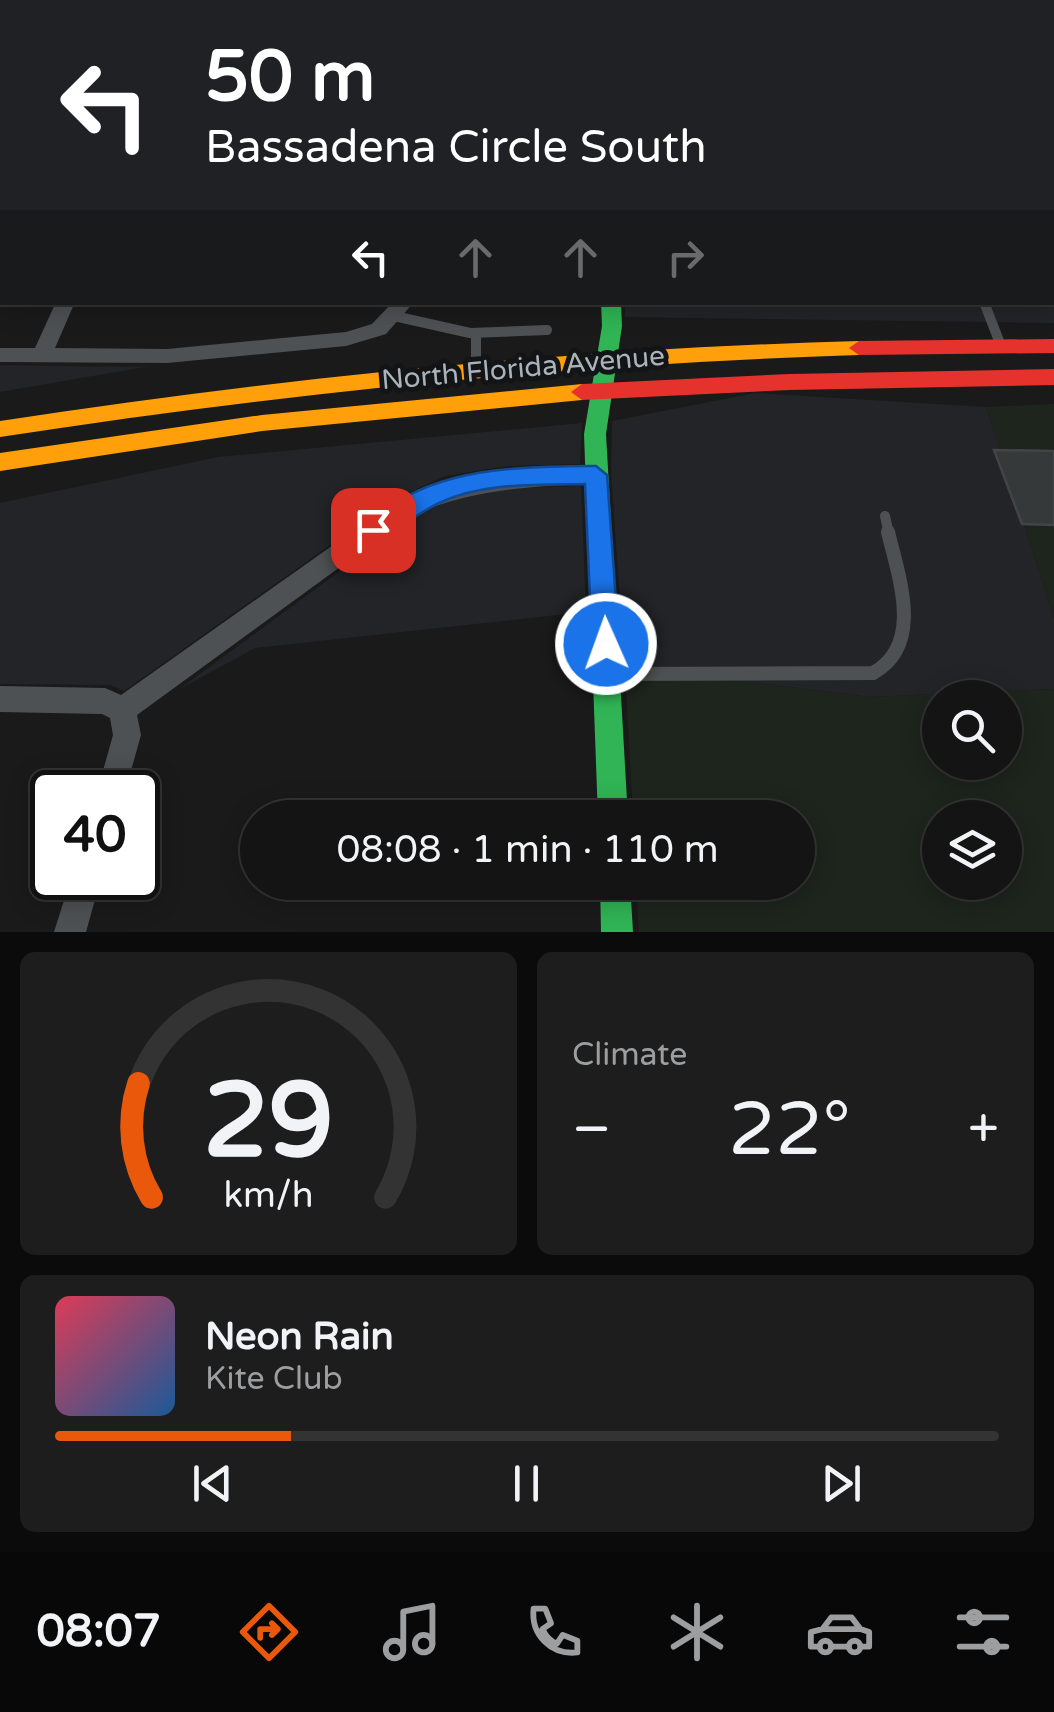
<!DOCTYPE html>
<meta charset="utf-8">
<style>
:root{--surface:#141414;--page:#1d1d1d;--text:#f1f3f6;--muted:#9d9ea0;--line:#333334;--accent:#ea580c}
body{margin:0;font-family:"Varela Round",sans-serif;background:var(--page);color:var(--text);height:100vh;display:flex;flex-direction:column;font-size:38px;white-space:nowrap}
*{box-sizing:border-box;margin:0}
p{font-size:32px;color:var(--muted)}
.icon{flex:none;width:55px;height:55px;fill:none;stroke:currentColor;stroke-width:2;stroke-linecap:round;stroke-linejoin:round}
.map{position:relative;height:932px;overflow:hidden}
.details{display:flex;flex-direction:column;gap:20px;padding:20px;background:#0b0b0b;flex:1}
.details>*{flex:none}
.guide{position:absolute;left:0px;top:0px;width:1055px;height:305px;box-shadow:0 5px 25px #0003,0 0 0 2px var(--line);background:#202124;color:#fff;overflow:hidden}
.buttons{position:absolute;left:922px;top:680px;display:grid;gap:20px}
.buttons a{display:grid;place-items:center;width:100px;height:100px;border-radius:50%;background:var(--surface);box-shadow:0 5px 25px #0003,0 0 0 2px var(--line);font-size:50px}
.speed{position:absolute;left:30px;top:770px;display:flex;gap:20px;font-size:50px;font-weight:700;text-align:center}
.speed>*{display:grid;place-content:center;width:130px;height:130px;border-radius:50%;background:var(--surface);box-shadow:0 5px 25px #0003,0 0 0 2px var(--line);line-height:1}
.speed .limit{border:5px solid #111;border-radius:15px;background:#fff;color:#111}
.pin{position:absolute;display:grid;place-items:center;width:85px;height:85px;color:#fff;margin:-42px;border-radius:20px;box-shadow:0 5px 15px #0006}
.me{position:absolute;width:110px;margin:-55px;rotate:358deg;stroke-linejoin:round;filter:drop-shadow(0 0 8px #0008)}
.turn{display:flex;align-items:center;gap:35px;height:210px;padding:0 40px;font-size:45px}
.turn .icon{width:130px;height:130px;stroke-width:2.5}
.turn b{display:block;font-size:70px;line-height:85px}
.lanes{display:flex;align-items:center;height:95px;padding:0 40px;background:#0003;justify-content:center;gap:50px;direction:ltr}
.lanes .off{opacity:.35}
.big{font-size:75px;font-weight:600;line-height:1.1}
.details .widget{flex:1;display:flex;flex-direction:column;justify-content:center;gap:15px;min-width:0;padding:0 35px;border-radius:15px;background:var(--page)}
.details .dial{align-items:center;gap:0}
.dial svg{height:260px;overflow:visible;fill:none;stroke:var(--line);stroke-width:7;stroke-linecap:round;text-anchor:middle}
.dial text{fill:var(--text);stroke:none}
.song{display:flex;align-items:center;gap:30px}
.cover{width:120px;height:120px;border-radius:15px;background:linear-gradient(135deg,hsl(350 70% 55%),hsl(210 70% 35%))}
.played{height:10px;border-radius:5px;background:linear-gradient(90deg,var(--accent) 25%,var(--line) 25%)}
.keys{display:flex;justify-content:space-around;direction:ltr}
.heat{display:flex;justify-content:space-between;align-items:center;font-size:55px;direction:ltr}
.details .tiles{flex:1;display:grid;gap:20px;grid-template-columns:1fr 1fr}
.widget:last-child{grid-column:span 2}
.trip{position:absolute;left:240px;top:800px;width:575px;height:100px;border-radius:50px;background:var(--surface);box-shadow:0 5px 25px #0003,0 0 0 2px var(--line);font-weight:600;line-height:100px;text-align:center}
.menu{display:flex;height:160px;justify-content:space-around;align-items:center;background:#080808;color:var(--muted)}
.menu .icon{width:70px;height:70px}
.menu .on{color:var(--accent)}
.menu b{font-size:45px;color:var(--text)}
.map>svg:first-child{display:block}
</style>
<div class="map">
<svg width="1054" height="932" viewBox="0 0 1054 932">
<rect width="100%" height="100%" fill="#1a1a1a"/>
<path fill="#232427" d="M1054,135V323L625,317V303L1052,302Z
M0,365L129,367L151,366L0,392Z
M755,393L986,407L1054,618V689L870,697L625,667L611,475L612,421Z
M582,423L580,464L507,466L445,476L395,499L124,691L110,685L0,684V503L218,457Z
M581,486L586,612L255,648L178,690L412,518L454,498L510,488Z"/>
<path fill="#1d251d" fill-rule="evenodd" d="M1054,404V618L986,407Z
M625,667L870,697L1054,689V932H639L636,883L798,882V818L633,817ZM940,698H1005V762H940ZM940,818H1005V882H940Z"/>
<path fill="#36393a" stroke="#424446" stroke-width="2.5" d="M994,450L1054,451V525L1022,524Z"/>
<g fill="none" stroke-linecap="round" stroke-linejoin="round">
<path stroke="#4e5153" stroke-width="10" d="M984,302L1001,346
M394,316L470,333L547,330
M476,336V368
M885,516L889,534"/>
<path stroke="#4e5153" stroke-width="14" d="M611,674L873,673C924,645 899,578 888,532"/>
<path fill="#4e5153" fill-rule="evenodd" d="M445,0H459V2H445Z
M1052,3H1054V11H1052Z
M1052,124H1054V134H1052Z
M56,302H75L55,348L167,349L346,332L372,324L393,302H414L386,334L346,346L167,363L0,362V348H35Z
M596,466L604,469L607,475L604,481L596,484C530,486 471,489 410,516L137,715L141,735L125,792H97L113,735L110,718L102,714L0,712V686L105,688L121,695L394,502C461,474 524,468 596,466Z
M71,878H101L86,932H54Z"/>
<path fill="#30b455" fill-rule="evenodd" d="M601,302H621L622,326L606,434L628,818H598L584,434L602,326Z
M600,882H630L633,932H601Z"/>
<path fill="#ff9f0a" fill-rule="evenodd" d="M586,0H600V2H586Z
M859,341L869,348L859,355C570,364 285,393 0,437V421C285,377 571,349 859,341Z
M582,384L593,392L582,400L262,431L0,471V453L262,415Z"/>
<path fill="#e5322d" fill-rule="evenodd" d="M1054,339V353L859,355L849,348L859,341Z
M1054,369V385L789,390L582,400L571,392L582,384L789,374Z"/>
</g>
<path fill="#1a73e8" stroke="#114b97" stroke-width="2.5" d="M596,466L607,475L619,644L615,652L606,656L596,652L592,644L585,484C537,485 483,482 439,503C421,511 380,543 364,538L361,530C366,520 374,516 384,510C446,466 522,467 596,466Z"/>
<g text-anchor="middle" stroke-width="10" stroke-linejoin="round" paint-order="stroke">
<g font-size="28" fill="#aab3bc" stroke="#131416">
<text transform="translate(523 367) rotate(-5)" y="10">North Florida Avenue</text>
</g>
</g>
</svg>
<div class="buttons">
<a><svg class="icon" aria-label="search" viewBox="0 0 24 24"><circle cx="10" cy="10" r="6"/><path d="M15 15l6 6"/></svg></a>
<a><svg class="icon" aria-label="layers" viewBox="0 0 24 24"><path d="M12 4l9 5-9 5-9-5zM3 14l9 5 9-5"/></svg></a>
</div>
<div class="speed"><div class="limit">40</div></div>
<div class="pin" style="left:373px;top:530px;background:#d93025"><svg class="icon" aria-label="arrive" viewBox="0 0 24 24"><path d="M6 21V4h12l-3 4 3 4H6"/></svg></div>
<svg class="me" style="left:606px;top:644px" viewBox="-20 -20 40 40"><circle r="17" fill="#1a73e8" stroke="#fff" stroke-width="3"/><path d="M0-11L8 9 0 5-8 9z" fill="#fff"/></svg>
<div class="trip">08:08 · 1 min · 110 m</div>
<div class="guide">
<div class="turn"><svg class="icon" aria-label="left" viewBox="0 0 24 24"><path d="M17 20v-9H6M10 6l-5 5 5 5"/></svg><div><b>50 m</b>Bassadena Circle South</div></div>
<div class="lanes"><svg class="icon" aria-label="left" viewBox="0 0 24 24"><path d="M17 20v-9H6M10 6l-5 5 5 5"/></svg><svg class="icon off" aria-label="ahead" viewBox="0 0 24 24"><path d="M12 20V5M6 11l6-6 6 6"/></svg><svg class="icon off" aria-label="ahead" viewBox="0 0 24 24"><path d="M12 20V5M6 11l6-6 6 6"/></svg><svg class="icon off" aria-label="right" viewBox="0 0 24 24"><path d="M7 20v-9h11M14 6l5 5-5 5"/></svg></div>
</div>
</div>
<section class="details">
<div class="tiles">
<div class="widget dial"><svg viewBox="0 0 100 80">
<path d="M14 69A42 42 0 1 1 86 69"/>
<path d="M14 69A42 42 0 0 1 10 34" stroke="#ea580c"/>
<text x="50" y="56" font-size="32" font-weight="700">29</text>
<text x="50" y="72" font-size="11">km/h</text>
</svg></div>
<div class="widget"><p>Climate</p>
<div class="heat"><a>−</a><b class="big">22°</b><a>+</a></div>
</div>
<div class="widget">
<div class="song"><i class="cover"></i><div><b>Neon Rain</b><p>Kite Club</p></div></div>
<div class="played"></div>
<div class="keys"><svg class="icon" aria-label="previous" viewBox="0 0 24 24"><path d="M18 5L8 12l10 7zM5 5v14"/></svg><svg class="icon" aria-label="pause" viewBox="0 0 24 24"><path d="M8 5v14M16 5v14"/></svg><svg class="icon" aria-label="next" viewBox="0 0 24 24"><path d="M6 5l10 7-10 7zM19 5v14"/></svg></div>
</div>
</div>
</section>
<nav class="menu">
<b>08:07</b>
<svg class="icon on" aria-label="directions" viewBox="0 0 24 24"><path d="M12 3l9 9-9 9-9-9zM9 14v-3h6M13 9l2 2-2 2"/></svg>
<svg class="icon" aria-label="music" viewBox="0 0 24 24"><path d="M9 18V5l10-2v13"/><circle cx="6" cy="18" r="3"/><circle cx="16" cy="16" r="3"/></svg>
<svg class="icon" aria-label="phone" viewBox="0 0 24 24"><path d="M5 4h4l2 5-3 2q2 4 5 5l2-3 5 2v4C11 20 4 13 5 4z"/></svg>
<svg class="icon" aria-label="climate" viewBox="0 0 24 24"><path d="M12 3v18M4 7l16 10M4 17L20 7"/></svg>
<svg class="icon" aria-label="car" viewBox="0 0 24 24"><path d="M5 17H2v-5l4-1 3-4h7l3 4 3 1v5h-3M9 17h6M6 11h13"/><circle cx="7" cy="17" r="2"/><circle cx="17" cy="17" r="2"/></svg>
<svg class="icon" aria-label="filters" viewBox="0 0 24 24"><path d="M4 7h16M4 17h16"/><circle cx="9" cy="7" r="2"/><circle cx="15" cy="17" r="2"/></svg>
</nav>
